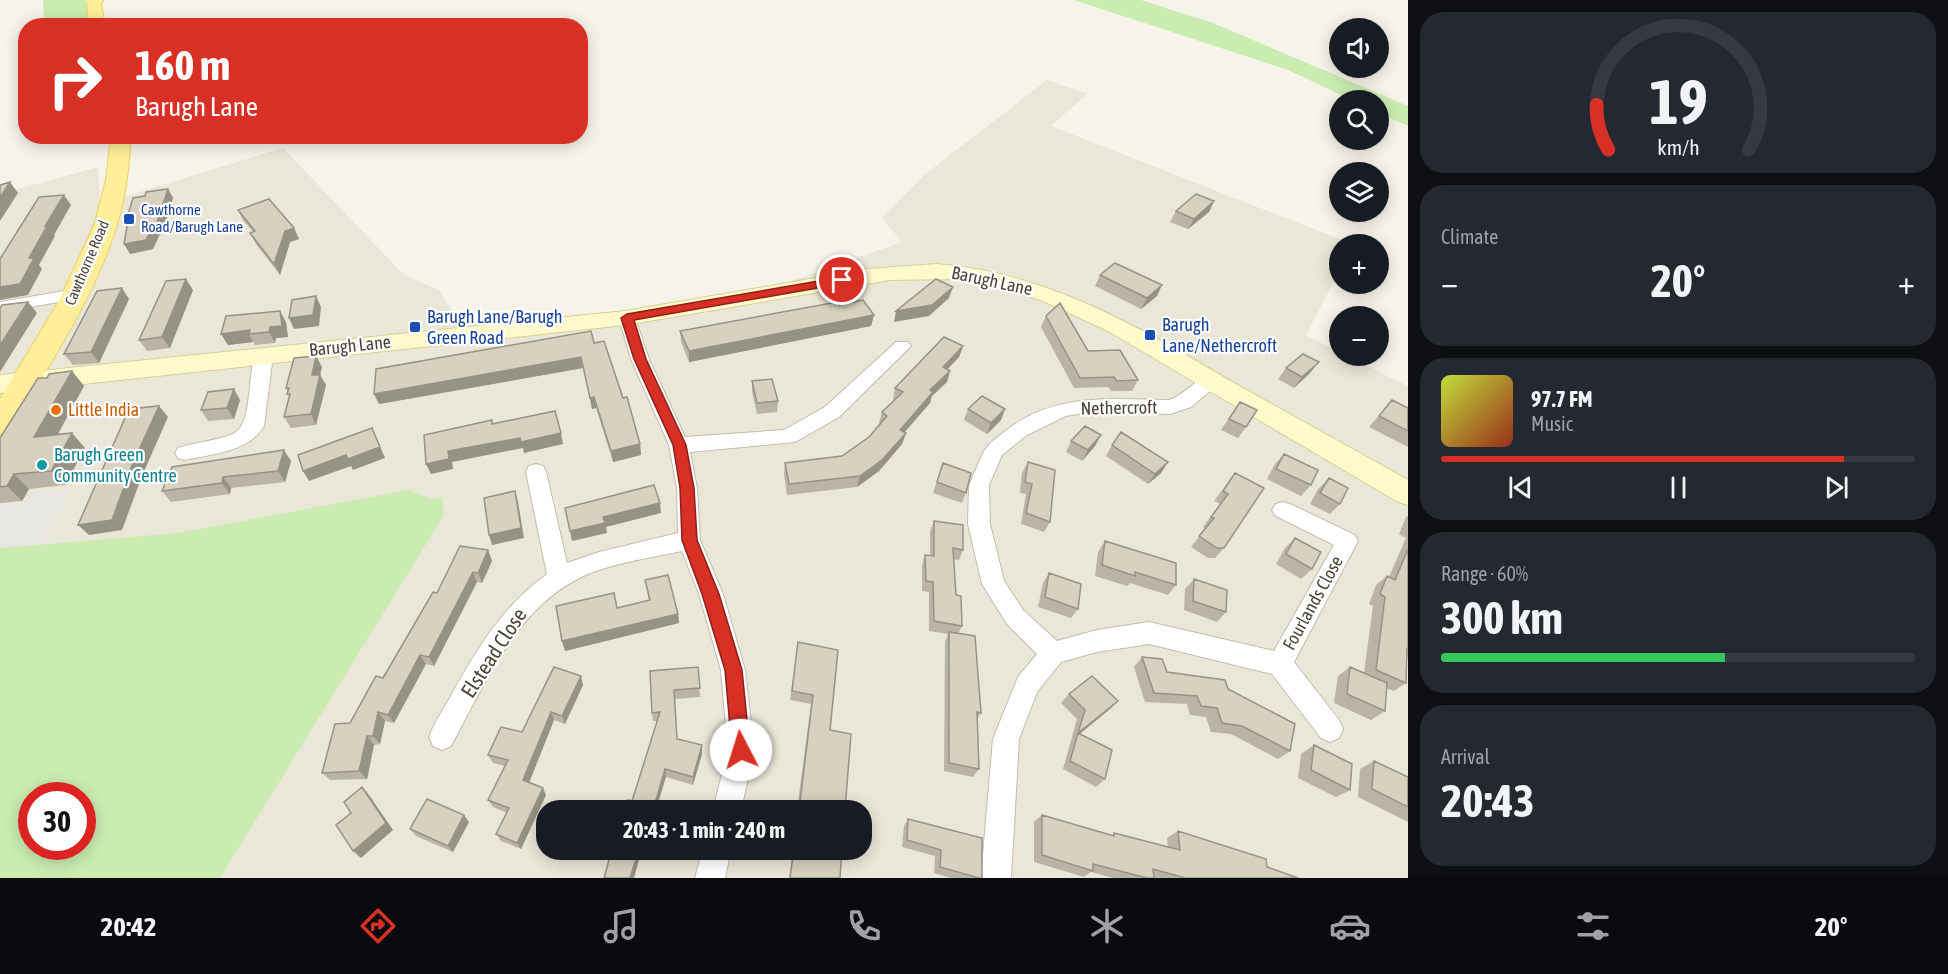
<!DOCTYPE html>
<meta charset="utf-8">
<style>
:root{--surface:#171b24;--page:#242831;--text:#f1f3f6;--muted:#9ea1a6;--line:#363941;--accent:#d93025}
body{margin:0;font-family:"Asap Condensed",sans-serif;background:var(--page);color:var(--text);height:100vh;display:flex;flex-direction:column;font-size:22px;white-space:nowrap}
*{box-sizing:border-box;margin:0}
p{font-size:20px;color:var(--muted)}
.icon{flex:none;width:33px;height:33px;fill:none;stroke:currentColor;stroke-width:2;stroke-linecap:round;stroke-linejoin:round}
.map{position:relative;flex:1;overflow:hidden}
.drawer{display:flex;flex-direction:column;gap:12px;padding:12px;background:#0d0f14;width:540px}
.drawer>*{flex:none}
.guide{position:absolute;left:18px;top:18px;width:570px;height:126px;border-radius:24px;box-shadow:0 3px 15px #0003;background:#d93025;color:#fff;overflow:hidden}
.controls{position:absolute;left:1329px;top:18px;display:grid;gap:12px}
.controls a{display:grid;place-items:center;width:60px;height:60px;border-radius:50%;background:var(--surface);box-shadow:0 3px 15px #0003;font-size:30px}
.speed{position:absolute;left:18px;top:782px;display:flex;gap:12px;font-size:30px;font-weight:700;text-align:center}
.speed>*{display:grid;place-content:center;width:78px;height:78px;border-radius:50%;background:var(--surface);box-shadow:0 3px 15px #0003;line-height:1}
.speed .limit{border:9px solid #d22;background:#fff;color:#111}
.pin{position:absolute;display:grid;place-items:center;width:51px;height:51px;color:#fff;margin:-26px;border:3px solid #fff;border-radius:50%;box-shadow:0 2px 6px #0007}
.me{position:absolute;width:66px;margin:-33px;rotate:355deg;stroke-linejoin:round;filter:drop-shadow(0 0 4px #0008)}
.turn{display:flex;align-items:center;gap:21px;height:126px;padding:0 18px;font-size:27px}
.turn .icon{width:78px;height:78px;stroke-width:2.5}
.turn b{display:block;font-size:42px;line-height:51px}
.big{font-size:45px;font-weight:700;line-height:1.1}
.drawer .card{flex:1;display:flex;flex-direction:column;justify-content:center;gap:9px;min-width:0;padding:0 21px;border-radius:24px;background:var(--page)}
.drawer .dial{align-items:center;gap:0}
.dial svg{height:156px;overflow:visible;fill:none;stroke:var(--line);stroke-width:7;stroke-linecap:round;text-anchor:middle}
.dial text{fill:var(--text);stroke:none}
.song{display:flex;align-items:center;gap:18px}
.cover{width:72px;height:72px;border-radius:9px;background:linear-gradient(135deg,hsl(70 70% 55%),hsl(10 70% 35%))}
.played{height:6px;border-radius:3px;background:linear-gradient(90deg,var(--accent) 85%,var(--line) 85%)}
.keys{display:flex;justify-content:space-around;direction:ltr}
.heat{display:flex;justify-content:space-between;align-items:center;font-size:33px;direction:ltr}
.charge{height:9px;border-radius:4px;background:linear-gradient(90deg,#34c759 60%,var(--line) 0)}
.trip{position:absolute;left:536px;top:800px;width:336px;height:60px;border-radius:24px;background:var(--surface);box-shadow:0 3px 15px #0003;font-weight:700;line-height:60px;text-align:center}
.tab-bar{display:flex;height:96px;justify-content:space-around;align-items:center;background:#090b0e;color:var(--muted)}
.tab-bar .icon{width:42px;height:42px}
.tab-bar .current{color:var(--accent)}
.tab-bar b{font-size:27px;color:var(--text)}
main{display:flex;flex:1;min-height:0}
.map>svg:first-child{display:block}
</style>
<main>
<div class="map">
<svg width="1408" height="878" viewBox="0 0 1408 878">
<rect width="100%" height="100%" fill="#f6f4ea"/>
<path fill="#eae7d8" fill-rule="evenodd" d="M1047,80L1087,94L1051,126L1352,244H1340L1339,272L1306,335L1339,352L1340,356H1347L1408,386V878H0V194L98,167L100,204L283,148L404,275L439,290L456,317L474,323L611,312L720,297L788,282L902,242L882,218L924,175ZM32,795H82V846H32ZM546,810H861V849H546Z"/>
<path fill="#caecb1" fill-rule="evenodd" d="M43,0H86L88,25H50L44,22Z
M1074,0H1141L1213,23L1408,106V126L1379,113L1378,100H1352L1288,70Z
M408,490L432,499L442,497L444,515L220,878H0V548L178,533ZM32,795H82V846H32Z"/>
<path fill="#e7e6e2" d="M70,491L41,544L0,548V506L25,503L30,495Z"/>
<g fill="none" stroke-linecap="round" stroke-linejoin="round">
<defs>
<path id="street" d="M76,289L82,290L84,294L82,298L0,312V302Z
M627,313L633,314L635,318L649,359L685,437L784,430L825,407L896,342H908L911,346L839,417L795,442L690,452L697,488L700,540L723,594L745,670L754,750L741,810H713L728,750L721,670L699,594L682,551C653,557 621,562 593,572C519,600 486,682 451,746L442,750L433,746L429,737C435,721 445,707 453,692C478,647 504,605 547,574L526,472L529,466L536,464L543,466L546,472L567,563L599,552L678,533L677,488L669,445L631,359L619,318L621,314Z
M264,349L270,351L273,355L264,426C249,452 212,454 185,460L178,458L175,453L178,448C196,442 216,441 233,434C255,424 245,372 258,351Z
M1211,375L1217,377L1220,381L1217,385L1191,407L1170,414L1089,412L1066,416L1027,435L1002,455L989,485L990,524L1004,581L1023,610L1057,641L1097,630L1149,622L1274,651L1334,545L1276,516L1272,510L1276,504L1283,502L1290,504L1355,535L1358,541L1294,662L1339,720L1343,729L1339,738L1330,742L1321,738L1272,674L1149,644L1097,652L1061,662L1037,692L1019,739L1011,878H981L993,739L1018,677L1037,654L1007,624L982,584L968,524L969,485L984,451C989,443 997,438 1004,432C1054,392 1110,399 1169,400C1185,395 1195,379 1211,375Z
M703,849H731L725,878H695Z"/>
<path id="secondary" d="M936,264C1049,272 1146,331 1241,387C1297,418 1352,449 1408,480V505L1398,502L1108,331L1043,301L1009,290L959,279L890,280L625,325L0,393V375L625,311L868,269Z"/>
<path id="primary" d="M89,0H103L101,4L105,26H89L87,4Z
M111,136H131C129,162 127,189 120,214C99,291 51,362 10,431L0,434V399L59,301L95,223L106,180Z"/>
</defs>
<use href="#street" stroke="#c2bdac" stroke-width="2"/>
<use href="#secondary" stroke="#d8cf98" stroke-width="2"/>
<use href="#primary" stroke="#ebd363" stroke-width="2"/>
<use href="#street" fill="#fff" fill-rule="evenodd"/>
<use href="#secondary" fill="#fff9cb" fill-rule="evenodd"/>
<use href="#primary" fill="#ffee9a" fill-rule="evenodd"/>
</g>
<path fill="#bab4a4" d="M168,189L173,198L162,235L160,234L153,249L130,254L128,225L126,221L145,196Z
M1214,201L1209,212L1188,229L1170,222L1176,211Z
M238,210L294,228L299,239L290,242L280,275L256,244L250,233L253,232L243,220Z
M1100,275L1157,296L1141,309L1095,286Z
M193,290L170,348L147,351L139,340Z
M129,299L99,363L73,365L64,354Z
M839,305L874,315L871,326L689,362L681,342L680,331Z
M1046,316L1088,351L1138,380L1132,391H1111L1108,387L1074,388L1041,327Z
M286,322L288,337L276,338L275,343L255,345L253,342L228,345L221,334Z
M594,343L623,398L640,444L641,455L613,462L596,408L592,409L583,368L379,404Z
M963,346L959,357L947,370L950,371L947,382L932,396L930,403L904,432L906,433L902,444L879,471L857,487L787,495L784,474L785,463L842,456L869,437L880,424L879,423L882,412L894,400L893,399L895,388Z
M316,356L322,367L320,375L326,385L316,425L291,428L284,417L289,397L286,388Z
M1286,368L1310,373L1294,388L1278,379Z
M72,371L84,386L58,435L85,448L65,485L29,489L22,501L0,503V438L47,378Z
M752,381L778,401L777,412L757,414L752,392Z
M240,400L234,419L208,421L201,410Z
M1392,400L1408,408V447L1369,427Z
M1240,402L1246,427L1238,438L1221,430Z
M968,409H1005L1001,420L987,434L964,420Z
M1101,435L1095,446L1082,461L1066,452L1071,441Z
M1112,445L1168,462L1161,473L1148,484L1106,456Z
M1284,454L1311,485L1301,496L1267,479L1275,464Z
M291,461L285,482L231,488L230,494L171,502L162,491Z
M1028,462L1050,522L1044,532L1021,524L1026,494L1020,493L1022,473Z
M943,463L966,493L962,503L933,493Z
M1235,473L1224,548L1215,558H1208L1191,547L1205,529L1203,527L1220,504L1214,501Z
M1329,478L1340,504L1330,514L1310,504L1318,489Z
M1408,516V657L1407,658L1406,683L1394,691L1386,688L1385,711L1371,720L1334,703L1338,676L1350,667L1364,673L1373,606L1369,604L1376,585L1387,576L1389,577L1406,538L1399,534L1406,517Z
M934,521L963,550L959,560L954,559L956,595L962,626L958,634L981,713L977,719L979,769L973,777L944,771L945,642L948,634L929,631V592L922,591V565L925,555H930V531Z
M1295,538L1312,569L1301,579L1276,564L1285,548Z
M1105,541L1176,585L1168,595L1130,583L1127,586L1095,576L1098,552Z
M488,550L492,561L482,583L477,582L434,666L426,664L394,723L385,721L380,744L374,745L367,779L330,780L322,773L350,723L383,678L437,593Z
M1049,573L1078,609L1071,618L1038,607L1043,583Z
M1194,579L1226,612L1217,622L1184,610L1185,589Z
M645,580L678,614L679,623L565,651L562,641L617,608L649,601Z
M798,642L830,730L845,810H797L811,704L790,700Z
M1142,657L1167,672L1228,689L1290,751L1278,759L1231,734L1211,732L1206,717L1190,715L1187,704L1145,702L1134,667Z
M698,667L700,697L675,699L677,739L702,745V754L693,785L666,777L632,801L657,721H653L652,713Z
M583,685L565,724L554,720L529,783L546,795L521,849L501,841L496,834L507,813L493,807L488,800L505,766L493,763L488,755L522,732Z
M1069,694L1118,701L1110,709L1080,734L1105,779L1096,787L1063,769L1077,719L1061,703Z
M1314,745L1350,790L1336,797L1298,778L1301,754Z
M1374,761L1408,777V822L1358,797L1360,769Z
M1042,815L1112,835L1114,833L1168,847L1167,838L1178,831L1267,867L1298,878H1113L1091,872L1084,877L1034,862V822Z
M908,819L982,878H951L934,873L935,856L902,847L904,826Z
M469,822L453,852L416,836L410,829Z
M659,849H677L676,854Z
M793,849H842L840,878H789Z"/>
<path fill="#979286" d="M10,182L18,193L0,221V198Z
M168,189L173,198L162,235L156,225Z
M64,195L71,205L54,235L55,236L39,265L42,269L28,295L0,300V287L29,258L45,226Z
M1214,201L1209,212L1188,229L1194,219Z
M154,224L160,234L153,249L130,254L124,244Z
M294,228L299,239L290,242L280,275L274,264L285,231Z
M186,279L193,290L170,348L162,337Z
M1162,285L1157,296L1141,309L1147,298Z
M953,287L949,298L929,316L894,322L896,311Z
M122,288L129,299L99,363L91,352Z
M316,296L321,307L319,326L294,329L289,318Z
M28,302L37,313L0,372V345Z
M280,311L286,322L288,337L276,338L275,343L269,332L270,327Z
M874,315L871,326L689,362V351Z
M250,330L249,334L253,342L228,345L221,334Z
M963,346L959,357L939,378L943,367Z
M316,356L322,367L319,379L320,375L326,385L316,425L311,414L312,375Z
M581,357L583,368L379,404L374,394Z
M1319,362L1310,373L1294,388L1302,377Z
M72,371L84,386L48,451L34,437Z
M950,371L947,382L932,396L930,403L897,441L900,430L930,390Z
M234,389L240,400L234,419L227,408Z
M594,397L596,408L592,409L590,398Z
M159,406L168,417L142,476L122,530L89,535L78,525L132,465Z
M1005,409L1001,420L987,434L991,423Z
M372,428L385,458L353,470L351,466L309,481L303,471Z
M72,433L85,448L65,485L51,471Z
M561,433L563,444L524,453L523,448L452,462L453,469L431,474L426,464L448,451L520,438Z
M906,433L902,444L879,471L857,487L860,476Z
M1101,435L1095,446L1082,461L1088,450Z
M640,444L641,455L613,462L611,451Z
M284,450L291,461L285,482L278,471Z
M1168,462L1161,473L1148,484L1155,474Z
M14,474L29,489L22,501L7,486Z
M223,477L231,488L230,494L222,483Z
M515,491L518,502L524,538L492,545L489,535Z
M660,503L661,513L606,527L607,533L572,541L570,531L603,517Z
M488,550L492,561L482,583L478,573Z
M473,572L477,582L434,666L429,657Z
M678,614L679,623L565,651L562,641Z
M420,655L426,664L394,723L388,715Z
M581,676L583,685L565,724L562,716Z
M1118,701L1110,709L1078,735V733Z
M378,712L385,721L380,744L373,736Z
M551,712L554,720L527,788L523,780Z
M367,736L374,745L367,779L359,771Z
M702,745V754L693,785V777Z
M665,769L666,777L656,810L654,807Z
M362,787L369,795L393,830L361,858L353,851Z
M543,788L546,795L521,849L517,843Z
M464,815L469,822L453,852L448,846Z
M639,849H642L634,878H630Z"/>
<path fill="#d8d1bf" stroke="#979286" stroke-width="1.5" d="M10,182L0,198V185Z
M168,189L156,225L154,224L146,240L124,244L128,221H126L133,198L145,196L146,192Z
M1196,194L1214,201L1194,219L1176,211Z
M64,195L45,226H47L29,258H34L20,284L0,287V259L39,197Z
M269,199L294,228L285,231L274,264L250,233L255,231L238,210Z
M1115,263L1162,285L1147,298L1100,275Z
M186,279L162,337L139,340L166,281Z
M936,279L953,287L932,305L896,311Z
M122,288L91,352L64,354L97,291Z
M316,296L313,315L289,318L292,300Z
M863,300L874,315L689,351L680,331L837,302L839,305Z
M28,302L0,345V308L2,305Z
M1060,303L1088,351L1120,350L1138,380L1117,381L1114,377L1080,378L1046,316Z
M280,311L282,326L270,327L269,332L249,334L250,330L221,334L226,316Z
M591,331L594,343L604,341L623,398L627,397L640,444L611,451L594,397L590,398L581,357L374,394L376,369Z
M944,337L963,346L943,367L950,371L930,390L933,392L900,430L906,433L882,460L860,476L789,484L785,463L842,456L869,437L887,416L882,412L903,392L895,388Z
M1303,354L1319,362L1302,377L1286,368Z
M316,356L312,375H320L311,414L284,417L290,394H287L289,388H286L294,358Z
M72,371L34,437L72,433L51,471L14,474L7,486L0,487V438L38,378H47L49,374Z
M772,379L778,401L757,403L752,381Z
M234,389L227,408L201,410L208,392Z
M982,396L1005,409L991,423L968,409Z
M1392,400L1408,408V431L1379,416Z
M1240,402L1257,410L1246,427L1229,419Z
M159,406L132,465L112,520L78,525L129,409Z
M555,411L561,433L521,442L520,438L448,451L449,459L426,464L424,435L492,420V424Z
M1085,426L1101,435L1088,450L1071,441Z
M372,428L380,447L348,459L346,455L303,471L298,455Z
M1121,432L1168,462L1155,474L1112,445Z
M284,450L278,471L223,477L222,483L162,491L172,467Z
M1284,454L1318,470L1311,485L1276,469Z
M1028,462L1055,470L1050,522L1026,513L1032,484L1025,482Z
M943,463L971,473L966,493L937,482Z
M1235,473L1264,488L1224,548H1217L1199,536L1214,518L1211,517L1228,494L1223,491Z
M1329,478L1348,488L1340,504L1320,493Z
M654,485L660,503L603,517L605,523L570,531L565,508Z
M515,491L521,528L489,535L484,498Z
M934,521L963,525V550L953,548L956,595L961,596L962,626L934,621L933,582L926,581L925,555L934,556Z
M1295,538L1321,552L1312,569L1286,554Z
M1105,541L1176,563V585L1135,572V576L1102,565Z
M460,546L488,550L478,573L473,572L429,657L420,655L388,715L378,712L373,736H367L359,771L322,773L335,724L350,723L376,676L383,678L433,592L437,593Z
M1408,549V650L1407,649L1406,683L1376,670L1385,597L1380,594L1387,576L1395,580Z
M1049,573L1081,584L1078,609L1045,597Z
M668,575L678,614L562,641L556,606L614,593L617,608L650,600L645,580Z
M1194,579L1227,590L1226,612L1193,601Z
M949,632L975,636L981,713L977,712L979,769L949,763Z
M798,642L838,650L830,730L851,734L845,810H799L813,695L792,691Z
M1142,657L1162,659L1167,672L1225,680L1228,689L1295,724L1290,751L1242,726L1222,723L1217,708L1201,706L1197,696L1154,693Z
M554,667L581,676L562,716L551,712L523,780L543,788L517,843L496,834L509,808L488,800L508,760L488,755L501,727L522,732Z
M698,667L700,688L674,690L677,739L702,745L693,777L665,769L654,807L667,810H624L628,800L632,801L660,712L652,713L650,671Z
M1350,667L1387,683L1385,711L1347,694Z
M1092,676L1118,701L1078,733L1085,710L1069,694Z
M1078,733L1112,750L1105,779L1070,761Z
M1314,745L1352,764L1350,790L1311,770Z
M1374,761L1408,777V807L1372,789Z
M362,787L386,823L353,851L336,825L351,813L344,802Z
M427,799L464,815L448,846L410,829Z
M1042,815L1114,836V833L1180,850L1178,831L1266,859L1267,867L1298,878H1185L1153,869L1154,878H1147L1093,864V871L1042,855Z
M908,819L982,838V878H979L940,867L941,850L907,840Z
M612,849H639L630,878H604Z
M794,849H842L840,878H790Z"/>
<path fill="#d93025" stroke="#8d1f18" stroke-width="1.5" d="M842,277L846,278V283L634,320L646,359L686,445L694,488L697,540L719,594L742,670L750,750L748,757L741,760L734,757L732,750L725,670L702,594L682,540L680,488L673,445L634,359L621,318L627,314Z"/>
<g fill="#1a4fb4" stroke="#fff" stroke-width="2">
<rect x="123" y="213" width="12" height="12" rx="3"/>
<rect x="409" y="321" width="12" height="12" rx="3"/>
<rect x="1144" y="329" width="12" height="12" rx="3"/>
</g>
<circle fill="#e8710a" stroke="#fff" stroke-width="2" cx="56" cy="410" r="6"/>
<circle fill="#0f9aa8" stroke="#fff" stroke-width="2" cx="42" cy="465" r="6"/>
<g text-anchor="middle" stroke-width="4.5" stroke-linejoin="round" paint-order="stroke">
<g font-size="15" fill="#164399" stroke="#fff" text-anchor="start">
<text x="141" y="215">Cawthorne<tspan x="141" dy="17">Road/Barugh Lane</tspan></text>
</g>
<g font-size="15" fill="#4b4537" stroke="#fff">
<text transform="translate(87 263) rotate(-67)" y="5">Cawthorne Road</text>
</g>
<g font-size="18" fill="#4b4537" stroke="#fff">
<text transform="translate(992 281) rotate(12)" y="6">Barugh Lane</text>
<text transform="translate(350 346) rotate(-6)" y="6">Barugh Lane</text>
<text transform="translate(1119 408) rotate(-1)" y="6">Nethercroft</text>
<text transform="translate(1313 603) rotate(-61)" y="6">Fourlands Close</text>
</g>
<g font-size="18" fill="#164399" stroke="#fff" text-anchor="start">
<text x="427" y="323">Barugh Lane/Barugh<tspan x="427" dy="21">Green Road</tspan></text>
<text x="1162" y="331">Barugh<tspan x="1162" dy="21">Lane/Nethercroft</tspan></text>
</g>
<g font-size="18" fill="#c56008" stroke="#fff" text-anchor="start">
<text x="68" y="416">Little India</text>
</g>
<g font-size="18" fill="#0d838f" stroke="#fff" text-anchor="start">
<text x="54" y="461">Barugh Green<tspan x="54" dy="21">Community Centre</tspan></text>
</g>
<g font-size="21" fill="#4b4537" stroke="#fff">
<text transform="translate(494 653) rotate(-57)" y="7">Elstead Close</text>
</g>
</g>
</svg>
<div class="controls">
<a><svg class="icon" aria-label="sound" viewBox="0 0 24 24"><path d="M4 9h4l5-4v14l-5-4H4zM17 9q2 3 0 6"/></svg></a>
<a><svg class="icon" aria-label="search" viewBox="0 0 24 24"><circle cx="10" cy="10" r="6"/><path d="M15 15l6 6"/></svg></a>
<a><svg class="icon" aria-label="layers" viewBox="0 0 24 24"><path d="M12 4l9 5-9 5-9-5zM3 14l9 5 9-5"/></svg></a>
<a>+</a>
<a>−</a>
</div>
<div class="speed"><div class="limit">30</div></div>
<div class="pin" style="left:842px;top:280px;background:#d93025"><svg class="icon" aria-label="arrive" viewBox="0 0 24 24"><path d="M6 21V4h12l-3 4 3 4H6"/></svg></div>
<svg class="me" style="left:741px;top:750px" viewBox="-20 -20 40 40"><circle r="19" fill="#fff"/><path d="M0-13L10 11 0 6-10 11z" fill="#d93025"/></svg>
<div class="trip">20:43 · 1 min · 240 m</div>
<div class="guide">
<div class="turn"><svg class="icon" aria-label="right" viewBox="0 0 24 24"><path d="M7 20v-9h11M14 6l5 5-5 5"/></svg><div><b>160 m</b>Barugh Lane</div></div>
</div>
</div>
<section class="drawer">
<div class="card dial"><svg viewBox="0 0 100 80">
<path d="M14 69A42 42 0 1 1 86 69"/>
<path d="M14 69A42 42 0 0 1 8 46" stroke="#d93025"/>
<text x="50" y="56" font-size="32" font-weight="700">19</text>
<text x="50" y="72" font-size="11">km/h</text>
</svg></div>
<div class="card"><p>Climate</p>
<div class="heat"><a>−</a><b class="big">20°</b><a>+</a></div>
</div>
<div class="card">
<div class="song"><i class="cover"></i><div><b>97.7 FM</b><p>Music</p></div></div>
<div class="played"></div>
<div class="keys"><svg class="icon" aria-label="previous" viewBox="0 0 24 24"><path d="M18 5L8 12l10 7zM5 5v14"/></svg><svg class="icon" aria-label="pause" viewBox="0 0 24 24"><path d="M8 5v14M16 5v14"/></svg><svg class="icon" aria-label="next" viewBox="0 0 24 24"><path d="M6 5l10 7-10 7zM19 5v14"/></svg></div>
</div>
<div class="card"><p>Range · 60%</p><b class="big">300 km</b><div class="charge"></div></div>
<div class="card"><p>Arrival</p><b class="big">20:43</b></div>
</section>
</main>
<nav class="tab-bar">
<b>20:42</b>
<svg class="icon current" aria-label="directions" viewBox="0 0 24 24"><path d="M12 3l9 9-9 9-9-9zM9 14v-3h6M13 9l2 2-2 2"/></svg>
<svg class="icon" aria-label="music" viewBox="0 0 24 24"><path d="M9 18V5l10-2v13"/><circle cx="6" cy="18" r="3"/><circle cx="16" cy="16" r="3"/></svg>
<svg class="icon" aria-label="phone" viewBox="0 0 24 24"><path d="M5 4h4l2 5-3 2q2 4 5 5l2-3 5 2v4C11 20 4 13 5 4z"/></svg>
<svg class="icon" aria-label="climate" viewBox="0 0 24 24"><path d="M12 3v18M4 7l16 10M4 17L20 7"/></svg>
<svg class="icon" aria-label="car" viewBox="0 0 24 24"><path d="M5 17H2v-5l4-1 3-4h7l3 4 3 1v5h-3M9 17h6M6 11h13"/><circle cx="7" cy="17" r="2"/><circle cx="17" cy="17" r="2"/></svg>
<svg class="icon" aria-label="filters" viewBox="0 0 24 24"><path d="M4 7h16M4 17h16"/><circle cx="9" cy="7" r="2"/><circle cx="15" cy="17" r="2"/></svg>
<b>20°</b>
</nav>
